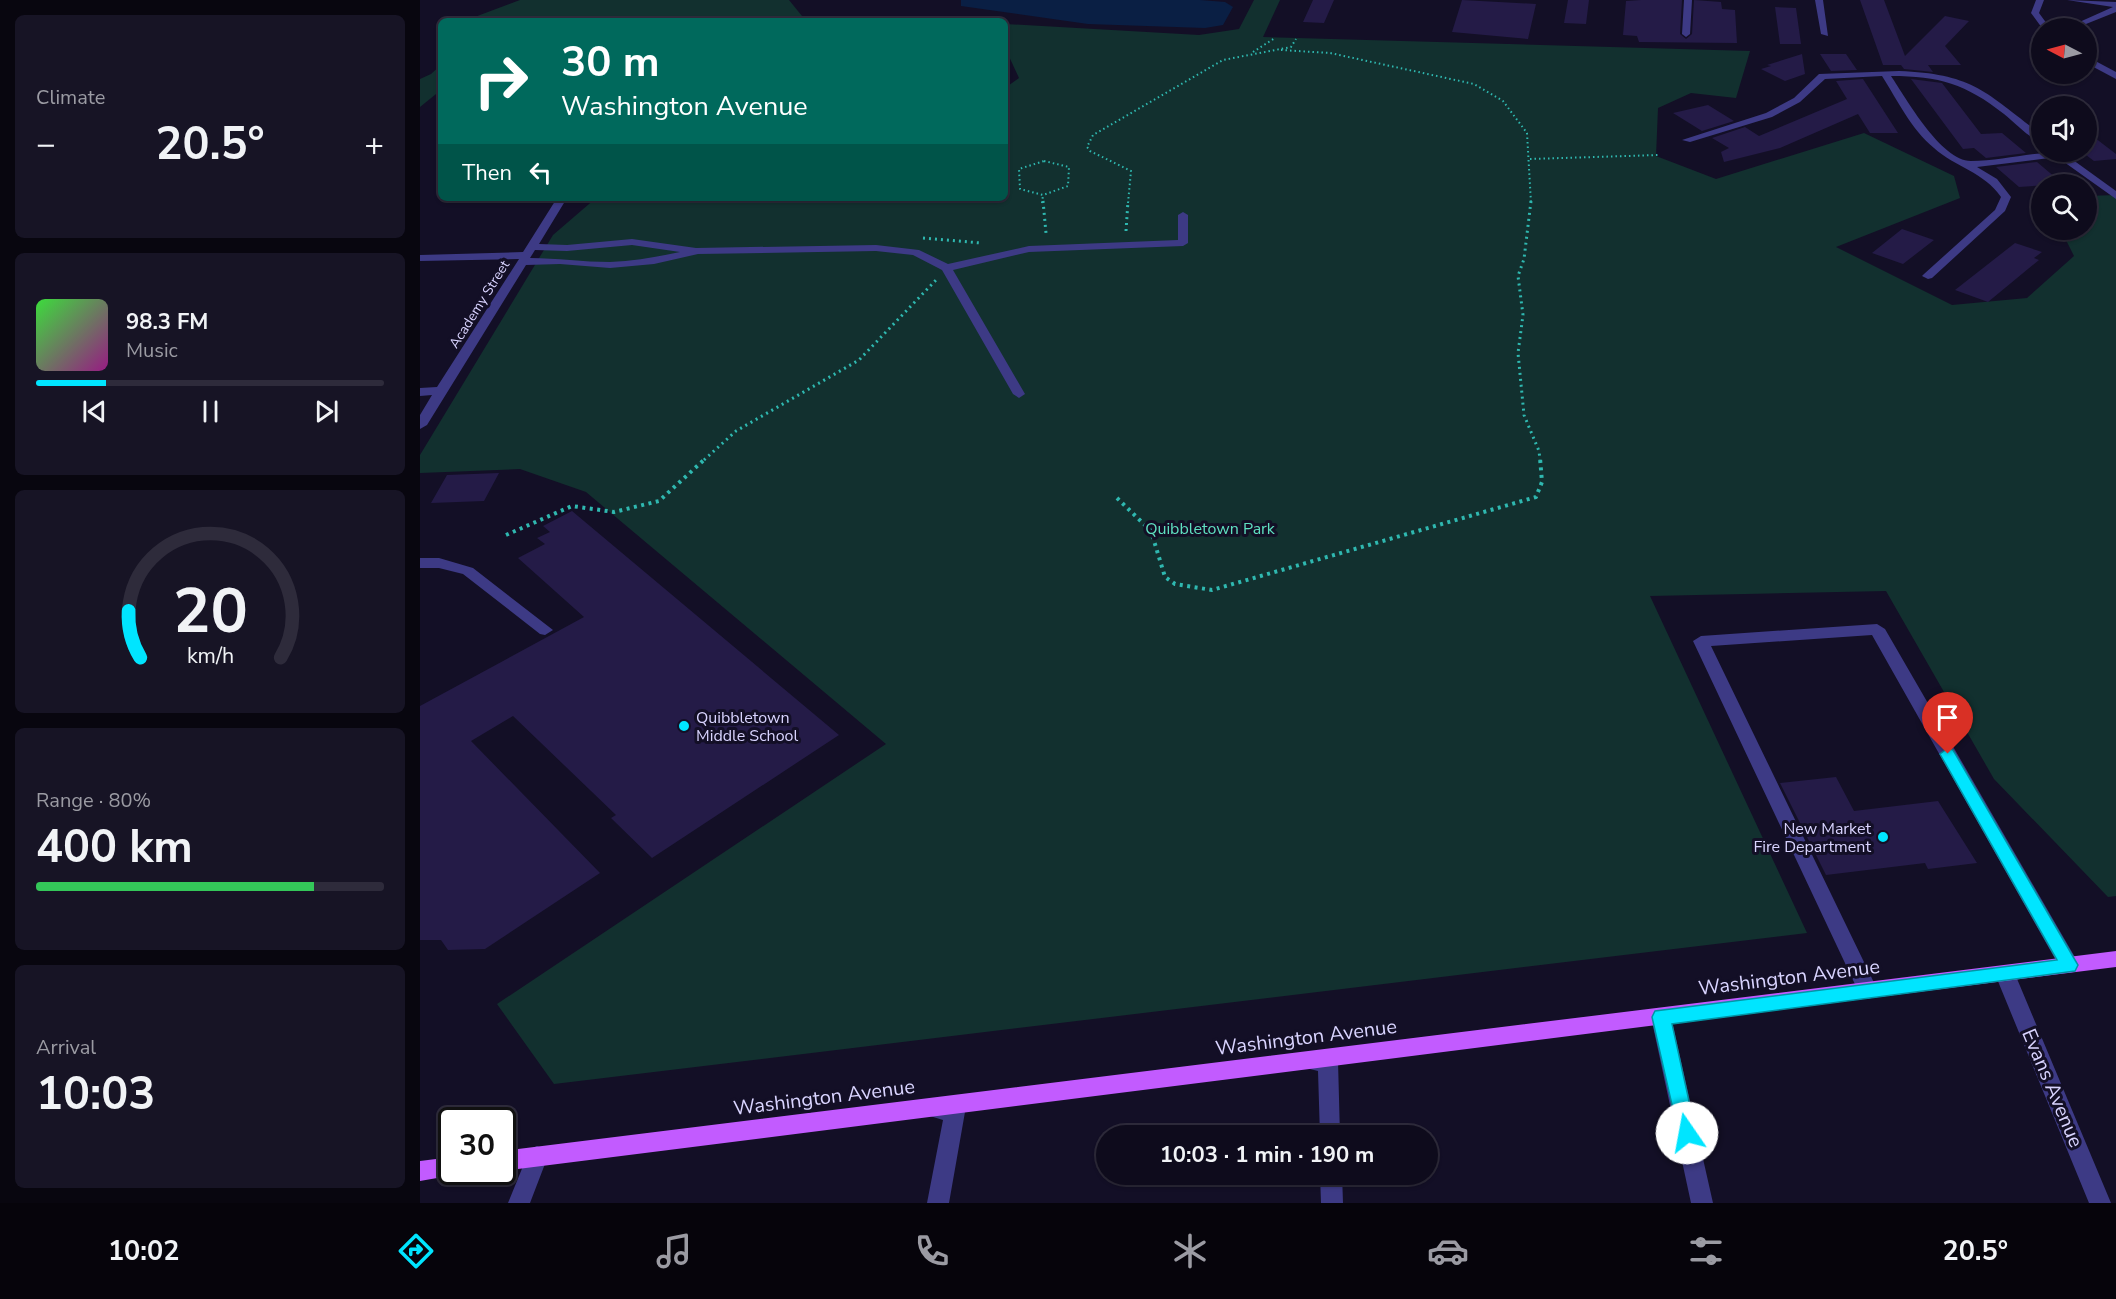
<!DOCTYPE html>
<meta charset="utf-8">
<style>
:root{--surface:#0e0b1c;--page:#171425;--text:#f1f3f6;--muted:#9b9ba3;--line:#2e2b3b;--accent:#00e5ff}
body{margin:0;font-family:"Nunito Sans",sans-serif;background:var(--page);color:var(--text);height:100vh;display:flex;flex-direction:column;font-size:22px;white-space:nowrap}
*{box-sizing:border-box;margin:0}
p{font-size:20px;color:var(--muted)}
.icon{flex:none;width:33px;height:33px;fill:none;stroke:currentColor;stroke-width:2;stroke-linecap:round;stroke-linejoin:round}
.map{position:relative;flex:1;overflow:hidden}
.drawer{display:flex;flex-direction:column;gap:15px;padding:15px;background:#08060f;width:420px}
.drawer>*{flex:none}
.hud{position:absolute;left:18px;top:18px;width:570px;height:183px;border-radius:9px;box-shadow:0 2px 4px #0004,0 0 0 2px var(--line);background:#00695c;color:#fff;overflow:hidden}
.needle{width:39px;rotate:276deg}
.tools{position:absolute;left:1611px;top:18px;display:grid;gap:12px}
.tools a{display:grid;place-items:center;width:66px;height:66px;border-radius:50%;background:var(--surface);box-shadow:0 2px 4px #0004,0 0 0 2px var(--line);font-size:30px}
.speed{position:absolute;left:18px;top:1107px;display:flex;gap:12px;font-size:30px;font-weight:700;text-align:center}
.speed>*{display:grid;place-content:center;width:78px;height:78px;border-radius:50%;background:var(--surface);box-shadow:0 2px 4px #0004,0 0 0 2px var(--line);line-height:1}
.speed .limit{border:3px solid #111;border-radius:9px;background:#fff;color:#111}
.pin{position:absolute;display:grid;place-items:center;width:51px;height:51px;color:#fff;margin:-62px -26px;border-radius:50% 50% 50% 0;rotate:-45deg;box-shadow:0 0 6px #0007}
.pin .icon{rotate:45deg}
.me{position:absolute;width:66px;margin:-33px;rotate:348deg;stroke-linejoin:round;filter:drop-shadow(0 0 4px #0008)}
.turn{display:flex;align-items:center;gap:21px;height:126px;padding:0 24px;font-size:27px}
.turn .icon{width:78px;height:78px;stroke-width:2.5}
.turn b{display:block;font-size:42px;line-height:51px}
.then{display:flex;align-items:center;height:57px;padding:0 24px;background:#0003;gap:12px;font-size:22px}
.big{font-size:45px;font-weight:700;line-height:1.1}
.drawer .tile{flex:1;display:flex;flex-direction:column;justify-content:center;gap:9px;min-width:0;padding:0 21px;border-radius:9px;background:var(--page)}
.drawer .dial{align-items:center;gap:0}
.dial svg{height:156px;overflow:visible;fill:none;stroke:var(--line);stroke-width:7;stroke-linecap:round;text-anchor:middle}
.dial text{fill:var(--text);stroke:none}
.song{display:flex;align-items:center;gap:18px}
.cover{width:72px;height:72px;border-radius:9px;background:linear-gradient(135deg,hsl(120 70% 55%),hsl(310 70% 35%))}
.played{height:6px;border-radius:3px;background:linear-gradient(90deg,var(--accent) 20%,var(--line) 20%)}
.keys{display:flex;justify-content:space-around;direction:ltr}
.heat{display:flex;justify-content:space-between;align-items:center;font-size:33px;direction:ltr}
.charge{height:9px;border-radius:4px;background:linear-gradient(90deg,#34c759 80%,var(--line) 0)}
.trip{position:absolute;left:676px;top:1125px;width:342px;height:60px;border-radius:30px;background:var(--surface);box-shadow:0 2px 4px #0004,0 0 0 2px var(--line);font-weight:700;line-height:60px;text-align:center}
.tab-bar{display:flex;height:96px;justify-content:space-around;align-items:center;background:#06040b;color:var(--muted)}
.tab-bar .icon{width:42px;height:42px}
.tab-bar .on{color:var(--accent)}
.tab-bar b{font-size:27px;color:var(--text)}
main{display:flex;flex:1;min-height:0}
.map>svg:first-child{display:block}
</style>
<main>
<section class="drawer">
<div class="tile"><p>Climate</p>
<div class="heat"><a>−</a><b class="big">20.5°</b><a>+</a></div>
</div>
<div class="tile">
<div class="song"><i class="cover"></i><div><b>98.3 FM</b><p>Music</p></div></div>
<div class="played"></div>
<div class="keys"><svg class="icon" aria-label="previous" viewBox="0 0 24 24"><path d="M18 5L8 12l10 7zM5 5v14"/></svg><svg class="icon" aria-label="pause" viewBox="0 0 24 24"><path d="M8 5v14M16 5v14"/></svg><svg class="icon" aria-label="next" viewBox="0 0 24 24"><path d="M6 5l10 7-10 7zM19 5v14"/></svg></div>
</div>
<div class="tile dial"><svg viewBox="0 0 100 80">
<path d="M14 69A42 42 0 1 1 86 69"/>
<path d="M14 69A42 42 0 0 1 8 45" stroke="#00e5ff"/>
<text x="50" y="56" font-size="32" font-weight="700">20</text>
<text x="50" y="72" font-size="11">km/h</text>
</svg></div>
<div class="tile"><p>Range · 80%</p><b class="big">400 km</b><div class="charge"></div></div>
<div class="tile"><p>Arrival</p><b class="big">10:03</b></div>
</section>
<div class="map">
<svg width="1696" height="1203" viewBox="0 0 1696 1203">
<rect width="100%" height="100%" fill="#130f26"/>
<path fill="#12302f" d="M100,0H369L382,16L504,17L550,21H44Z
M834,0H860L843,37L1330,51L1316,98L1271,93L1238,108L1236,156L1296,179L1444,133L1534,176L1540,198L1416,247L1532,305L1607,298L1654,256L1641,230H1666L1667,196L1696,195V896L1688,897L1574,779L1466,591L1230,596L1387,933L134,1084L77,1004L466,744L166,492L100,469L0,473V455L133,235L176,198H585V88L599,78L585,48V24L779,35L819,29Z
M21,65V90L0,107V79L11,74Z"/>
<path fill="#0a1f44" d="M541,0H780L805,2L813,7L803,25L785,28L668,24L541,6Z"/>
<path fill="#241b47" d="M893,0H914L904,23L883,22Z
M1042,0L1116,4L1108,39L1032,32Z
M1148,0H1169L1166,24L1144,23Z
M1221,0H1262L1260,34L1266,39L1272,34L1274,0L1301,2L1302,9L1315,10L1317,43L1219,42L1217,36L1203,35L1206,1Z
M1440,0H1464L1485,56L1525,16L1549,21L1525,46L1541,65H1508L1513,72L1484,69L1481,65H1463Z
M1355,7L1376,8L1381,44H1360Z
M1382,54L1385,74L1365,81L1341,69L1351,66L1347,65Z
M1400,54H1426L1437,70L1411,71Z
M1443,79L1478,133H1450L1438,114L1360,148L1304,162L1301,152L1309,148L1292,138L1325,127L1339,136L1427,99L1416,81Z
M1491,79L1522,83L1561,134L1582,133L1606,153L1566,158L1554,148L1543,149Z
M1288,105L1314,121L1282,131L1253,113Z
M1666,131L1696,154V159L1674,161L1666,155Z
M1617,162L1643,184L1599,187L1576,167Z
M1482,229L1514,240L1483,264L1452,253Z
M1595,243L1622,252L1614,258L1619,260L1568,302L1535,290Z
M79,473L64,501L11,503L27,475Z
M152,511L419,735L232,858L191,818L196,815L93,716L51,741L180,873L65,949L28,950L21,940H0V706L164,617L98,558L125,544L117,538L130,532L123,526Z
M1416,777L1434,811L1518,801L1557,863L1508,869L1505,863L1406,875L1360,783Z"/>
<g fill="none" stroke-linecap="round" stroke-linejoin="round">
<path stroke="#2fb8b0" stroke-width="2" stroke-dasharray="1.5 3" stroke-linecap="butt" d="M861,50L910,53L1054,84L1083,101L1107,133L1111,203
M833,52L855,38
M1110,159L1239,155
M624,161L649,167L648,186L623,195L600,189L599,169Z
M622,203L623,195
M708,203L711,171L670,151L667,147L673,135L803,60L871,47L876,39"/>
<path stroke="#2fb8b0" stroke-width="3" stroke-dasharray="2 4" stroke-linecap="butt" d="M623,201L626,233
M1111,201L1104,259L1098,276L1103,315L1098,353L1104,415L1119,451L1120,460
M706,231L708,201
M503,238L561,243
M284,460L316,431L439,360L516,280"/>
<path stroke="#2fb8b0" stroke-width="4" stroke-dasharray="3 4.5" stroke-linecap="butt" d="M697,498L731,531L745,577L755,584L792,590L1116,497L1122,482L1120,458
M86,535L152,506L194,512L239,501L286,458"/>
<path fill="#3d3a85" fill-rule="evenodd" d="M1264,0H1272L1270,34L1266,37L1262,34Z
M1395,0H1403L1408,36L1401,34Z
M1616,0H1624L1619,13L1630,28H1622L1611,13Z
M1647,0L1696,2V12L1656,28H1646L1693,7Z
M1666,56L1696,72V79L1666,63Z
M1479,71C1554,74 1565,92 1622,135V143C1608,137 1596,124 1584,114C1546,84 1519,76 1471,76C1486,98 1521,161 1551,161C1581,161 1612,152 1642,152L1696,191V199L1637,157L1557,167L1577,179L1591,197L1585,211L1512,278L1508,279L1502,276L1504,274L1575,210L1581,197C1564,172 1535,167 1514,148C1491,129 1478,101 1462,76L1405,79L1380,102L1352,117L1270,142L1262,140L1346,113L1374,98L1399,74Z
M137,198H147L119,244L147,245L212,239L276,248L456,245L499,250L528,264L609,246L758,240V215L763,212L768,215V243L763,246L609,252L533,270L605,394L599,398L593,394L522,270L493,255L456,251L278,254L234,264L190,268L140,264L106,265L7,425L0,429V415L12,395L0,396V388L17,387L99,259L0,261V255L103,252ZM212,245L260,252C237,257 214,261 190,262C163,262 137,258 110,258L115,250L147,251Z
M0,558H19L53,568L133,630L125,635L120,634L43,574L19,568H0Z
M1457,624L1465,629L1656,959L1659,965L1656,971L1649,973L1642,971L1452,635L1291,646L1458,991L1455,997L1448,999L1441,997L1273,641L1281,636Z
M1585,966L1592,968L1595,974L1691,1203H1669L1575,974L1578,968Z
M1241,1008L1248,1011L1251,1017L1293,1203H1271L1231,1017L1234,1011Z
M908,1052L915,1055L918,1061L920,1136H900L898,1071L886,1068L883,1062L886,1056Z
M517,1099L542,1105L545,1112L529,1203H507L523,1120L510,1116L507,1109L510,1102Z
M117,1146L124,1149L128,1156L110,1203H88L110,1149Z
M900,1174H922L923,1203H901Z"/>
<path fill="#c25bff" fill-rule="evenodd" d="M1696,951V967L82,1171V1151Z
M32,1157V1172H41L40,1174L0,1181V1161Z"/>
</g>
<path fill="#00e5ff" stroke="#0095a6" stroke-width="1.5" d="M1528,748L1533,750L1655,960L1658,965L1655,971L1252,1024L1276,1133L1274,1140L1267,1142L1260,1140L1232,1017L1235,1011L1637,960L1520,754Z"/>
<g fill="#00e5ff" stroke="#130f26" stroke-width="2">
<circle cx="264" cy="726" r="6"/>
<circle cx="1463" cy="837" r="6"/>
</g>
<g text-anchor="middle" stroke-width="6" stroke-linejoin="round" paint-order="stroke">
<g font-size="14" fill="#d9d4ff" stroke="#130f26">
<text transform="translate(59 304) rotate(-58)" y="5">Academy Street</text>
</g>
<g font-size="16" fill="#5fe0c0" stroke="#130f26">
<text x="790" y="534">Quibbletown Park</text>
</g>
<g font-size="16" fill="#d9d4ff" stroke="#130f26" text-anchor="start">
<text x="276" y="723">Quibbletown<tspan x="276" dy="18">Middle School</tspan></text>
<text x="1451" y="834" text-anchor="end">New Market<tspan x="1451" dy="18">Fire Department</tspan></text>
</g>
<g font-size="20" fill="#d9d4ff" stroke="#130f26">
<text transform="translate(1369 977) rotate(-7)" y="7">Washington Avenue</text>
<text transform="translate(886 1037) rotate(-7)" y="7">Washington Avenue</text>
<text transform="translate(1633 1088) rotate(67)" y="7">Evans Avenue</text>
<text transform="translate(404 1097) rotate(-7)" y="7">Washington Avenue</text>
</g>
</g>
</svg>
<div class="tools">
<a><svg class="needle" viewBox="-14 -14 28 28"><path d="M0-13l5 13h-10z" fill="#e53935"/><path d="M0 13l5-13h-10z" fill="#9b9ba3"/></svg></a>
<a><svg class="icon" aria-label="sound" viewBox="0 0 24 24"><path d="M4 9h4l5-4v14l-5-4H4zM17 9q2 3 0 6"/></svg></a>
<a><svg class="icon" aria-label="search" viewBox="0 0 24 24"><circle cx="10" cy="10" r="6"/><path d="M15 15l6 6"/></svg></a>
</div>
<div class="speed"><div class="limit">30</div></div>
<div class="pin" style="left:1528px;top:754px;background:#d93025"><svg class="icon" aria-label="arrive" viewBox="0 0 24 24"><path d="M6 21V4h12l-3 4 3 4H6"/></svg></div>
<svg class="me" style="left:1267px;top:1133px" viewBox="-20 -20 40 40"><circle r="19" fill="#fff"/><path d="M0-13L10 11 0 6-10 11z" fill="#00e5ff"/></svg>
<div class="trip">10:03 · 1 min · 190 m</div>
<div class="hud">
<div class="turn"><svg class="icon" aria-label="right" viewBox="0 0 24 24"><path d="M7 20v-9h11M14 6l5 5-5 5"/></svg><div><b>30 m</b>Washington Avenue</div></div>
<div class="then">Then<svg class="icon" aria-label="left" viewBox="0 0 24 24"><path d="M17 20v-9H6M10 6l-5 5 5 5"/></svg></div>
</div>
</div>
</main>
<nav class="tab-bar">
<b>10:02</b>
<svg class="icon on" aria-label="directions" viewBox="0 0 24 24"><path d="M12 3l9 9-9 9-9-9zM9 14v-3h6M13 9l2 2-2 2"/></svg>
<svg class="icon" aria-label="music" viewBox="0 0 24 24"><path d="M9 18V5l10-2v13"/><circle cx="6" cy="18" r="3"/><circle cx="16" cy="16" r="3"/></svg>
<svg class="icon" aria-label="phone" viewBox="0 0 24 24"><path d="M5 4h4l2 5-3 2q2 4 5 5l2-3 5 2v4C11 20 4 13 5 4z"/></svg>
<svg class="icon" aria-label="climate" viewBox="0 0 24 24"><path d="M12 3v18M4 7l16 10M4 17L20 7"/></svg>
<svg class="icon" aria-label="car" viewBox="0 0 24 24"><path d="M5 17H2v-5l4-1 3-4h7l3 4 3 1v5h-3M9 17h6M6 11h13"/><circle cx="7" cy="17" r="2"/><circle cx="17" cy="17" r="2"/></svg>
<svg class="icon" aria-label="filters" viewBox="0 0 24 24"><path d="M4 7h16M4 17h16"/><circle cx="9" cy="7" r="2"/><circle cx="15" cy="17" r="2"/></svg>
<b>20.5°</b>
</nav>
